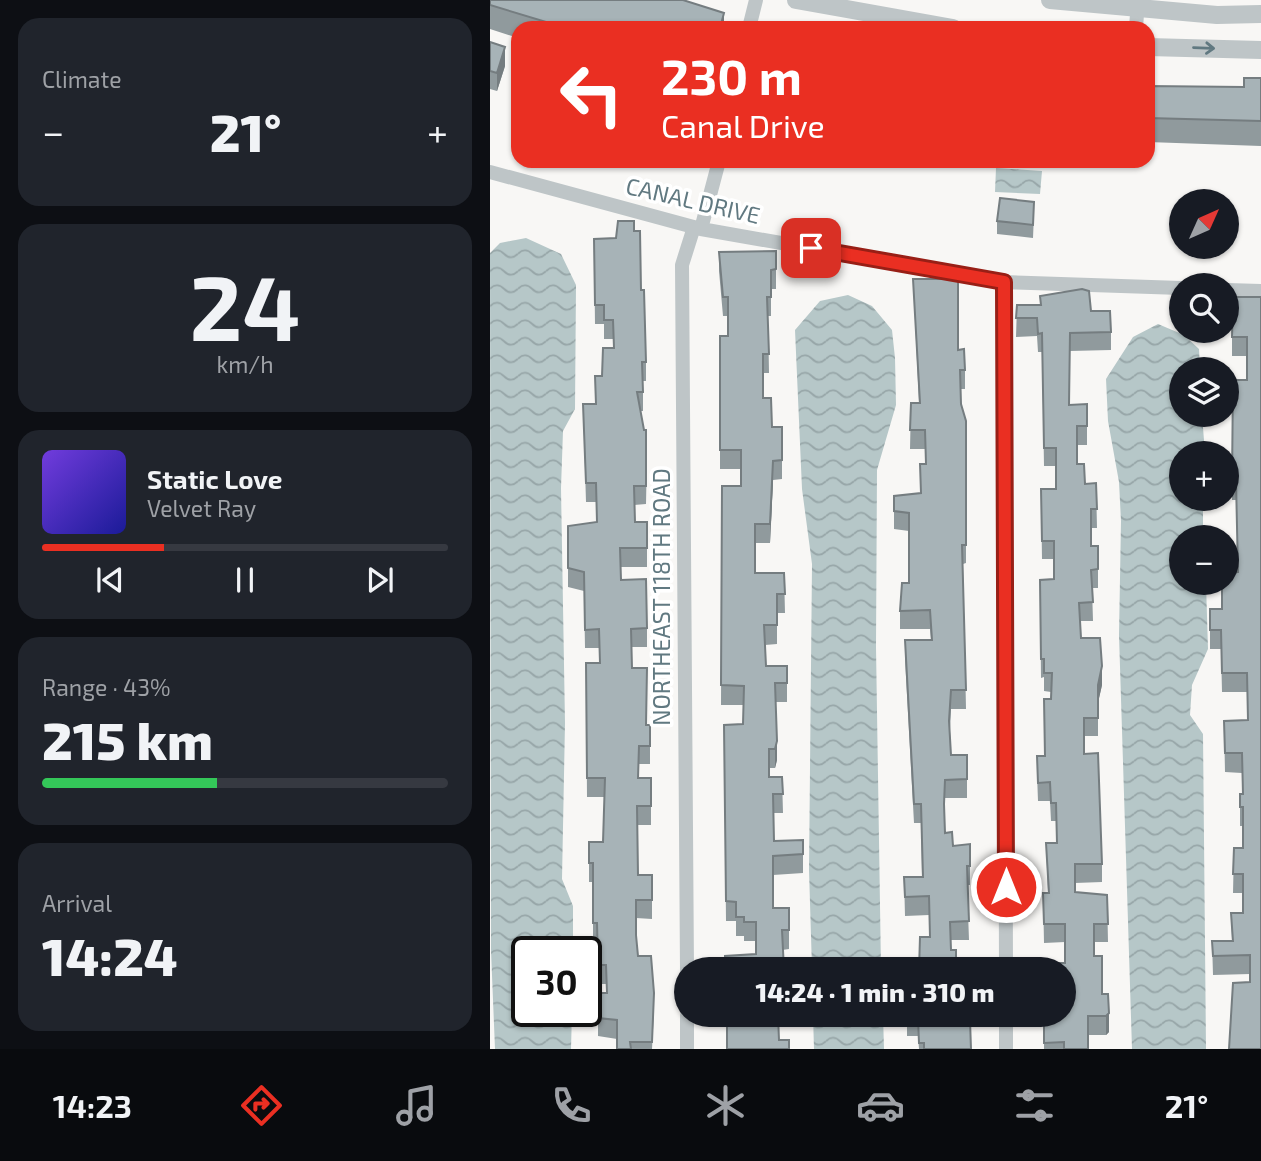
<!DOCTYPE html>
<meta charset="utf-8">
<style>
:root{--surface:#171b24;--page:#20242c;--text:#f1f3f6;--muted:#9ea1a6;--line:#363941;--accent:#ea2f22}
body{margin:0;font-family:"Exo 2",sans-serif;background:var(--page);color:var(--text);height:100vh;display:flex;flex-direction:column;font-size:26px;white-space:nowrap}
*{box-sizing:border-box;margin:0}
p{font-size:23px;color:var(--muted)}
.icon{flex:none;width:38px;height:38px;fill:none;stroke:currentColor;stroke-width:2;stroke-linecap:round;stroke-linejoin:round}
.map{position:relative;flex:1;overflow:hidden}
.side{display:flex;flex-direction:column;gap:18px;padding:18px;background:#0d0f14;width:490px}
.side>*{flex:none}
.guide{position:absolute;left:21px;top:21px;width:644px;height:147px;border-radius:21px;box-shadow:0 2px 5px #0004;background:#ea2f22;color:#fff;overflow:hidden}
.needle{width:46px;rotate:45deg}
.buttons{position:absolute;left:679px;top:189px;display:grid;gap:14px}
.buttons a{display:grid;place-items:center;width:70px;height:70px;border-radius:50%;background:var(--surface);box-shadow:0 2px 5px #0004;font-size:35px}
.speed{position:absolute;left:21px;top:936px;display:flex;gap:14px;font-size:35px;font-weight:700;text-align:center}
.speed>*{display:grid;place-content:center;width:91px;height:91px;border-radius:50%;background:var(--surface);box-shadow:0 2px 5px #0004;line-height:1}
.speed .limit{border:4px solid #111;border-radius:10px;background:#fff;color:#111}
.pin{position:absolute;display:grid;place-items:center;width:60px;height:60px;color:#fff;margin:-30px;border-radius:14px;box-shadow:0 4px 10px #0006}
.me{position:absolute;width:77px;margin:-38px;rotate:0deg;stroke-linejoin:round;filter:drop-shadow(0 0 5px #0008)}
.turn{display:flex;align-items:center;gap:24px;height:147px;padding:0 35px;font-size:32px}
.turn .icon{width:91px;height:91px;stroke-width:2.5}
.turn b{display:block;font-size:49px;line-height:60px}
.big{font-size:52px;font-weight:800;line-height:1.1}
.side .card{flex:1;display:flex;flex-direction:column;justify-content:center;gap:10px;min-width:0;padding:0 24px;border-radius:21px;background:var(--page)}
.side .dial{align-items:center;gap:0}
.dial b{font-size:91px;line-height:1}
.song{display:flex;align-items:center;gap:21px}
.cover{width:84px;height:84px;border-radius:10px;background:linear-gradient(135deg,hsl(260 70% 55%),hsl(240 70% 35%))}
.played{height:7px;border-radius:4px;background:linear-gradient(90deg,var(--accent) 30%,var(--line) 30%)}
.keys{display:flex;justify-content:space-around;direction:ltr}
.heat{display:flex;justify-content:space-between;align-items:center;font-size:38px;direction:ltr}
.charge{height:10px;border-radius:5px;background:linear-gradient(90deg,#34c759 43%,var(--line) 0)}
.trip{position:absolute;left:184px;top:957px;width:402px;height:70px;border-radius:35px;background:var(--surface);box-shadow:0 2px 5px #0004;font-weight:800;line-height:70px;text-align:center}
.menu{display:flex;height:112px;justify-content:space-around;align-items:center;background:#090b0e;color:var(--muted)}
.menu .icon{width:49px;height:49px}
.menu .selected{color:var(--accent)}
.menu b{font-size:32px;color:var(--text)}
main{display:flex;flex:1;min-height:0}
.map>svg:first-child{display:block}
</style>
<main>
<section class="side">
<div class="card"><p>Climate</p>
<div class="heat"><a>−</a><b class="big">21°</b><a>+</a></div>
</div>
<div class="card dial"><b>24</b><p>km/h</p></div>
<div class="card">
<div class="song"><i class="cover"></i><div><b>Static Love</b><p>Velvet Ray</p></div></div>
<div class="played"></div>
<div class="keys"><svg class="icon" aria-label="previous" viewBox="0 0 24 24"><path d="M18 5L8 12l10 7zM5 5v14"/></svg><svg class="icon" aria-label="pause" viewBox="0 0 24 24"><path d="M8 5v14M16 5v14"/></svg><svg class="icon" aria-label="next" viewBox="0 0 24 24"><path d="M6 5l10 7-10 7zM19 5v14"/></svg></div>
</div>
<div class="card"><p>Range · 43%</p><b class="big">215 km</b><div class="charge"></div></div>
<div class="card"><p>Arrival</p><b class="big">14:24</b></div>
</section>
<div class="map">
<svg width="771" height="1049" viewBox="0 0 771 1049">
<defs>
<pattern id="water-waves" width="16" height="10" patternUnits="userSpaceOnUse" patternTransform="scale(1.75)"><rect width="16" height="10" fill="#b6c7c8"/><path d="M0 5q4-4 8 0t8 0" fill="none" stroke="#97a6a8"/></pattern>
</defs>
<rect width="100%" height="100%" fill="#f8f7f5"/>
<path fill="url(#water-waves)" d="M506,168L552,171L550,194L505,192Z
M36,238L71,254L86,285L85,409L73,431L71,488L75,723L72,879L83,906V952H37V1012H82L81,1049H5L1,951L0,253L10,243Z
M358,295L382,306L402,330L405,358L406,405L387,470L386,647L391,969H322L319,870L322,564L312,489L305,330L330,301Z
M668,324L694,335L709,349L710,369H691V415H712L715,453H691V499H713V537H691V583H716L718,649L702,685L700,715L713,734L716,1049H642L629,635L631,521L629,482L618,421L616,379L643,337Z
M323,1015H393L394,1049H324Z"/>
<g fill="none" stroke-linecap="round" stroke-linejoin="round">
<path stroke="#bec5c7" stroke-width="14" d="M259,28L266,0
M646,28L648,0
M0,172L211,229L514,282L691,288
M211,229L229,161
M514,282L516,970
M737,290L771,291
M197,970L192,265L204,227
M197,1015V1049
M516,1015V1049"/>
<path stroke="#bec5c7" stroke-width="18" d="M306,0L463,28
M560,0L727,15L771,14
M658,47L771,50"/>
</g>
<path fill="#909a9d" d="M0,0L234,28H28V38L0,29Z
M0,42L15,66L7,91L0,89Z
M771,78V146L658,142V86L754,87Z
M544,214L543,238L507,234V221Z
M144,231L151,290L156,362V381H153V411H150L157,454L156,504L144,505L145,522H157V567H130L131,580L157,628V647H142V668L157,725H160V764H149V778H161V825H147L148,875H162V919L146,918V936L148,956L164,1011L162,1049H127V1039L108,1036V993H116V984H108L107,942H103V882H99V842H113L115,797H97L96,663H109V648H95L94,591L78,587V526L107,522L106,502H96L93,404H105L112,376L123,348V339H114V324H105L104,239L126,238Z
M286,251V289H281V316H278L279,373H273V398L282,427H292V479L283,480L280,543H265V573H294L295,613H287V644L275,645L276,666H297V702H285L287,760L285,768H279V777H292L293,813H284V841L313,840V873L283,875V908H299V949L266,954V941H254V936H246V921H236L234,725L253,724L254,705H231L232,486H251V469H230V336H238V316H233L229,271V252Z
M423,279L468,350L475,370V389H471V404L476,421V563L473,564L476,709H461L460,731L461,755H477V798H455L454,816L455,833L463,846L480,844V885H477L479,940H461V950L466,970L440,937L439,915L415,916L414,877H432L431,823H424L415,659V640H441L440,629H410V611L419,583V531L404,529V496L430,494L436,464L435,449H420L421,403H429Z
M771,297L760,982V974L723,975L722,941H742L741,913H753V893H743L744,848H753V826H750V794H752V773L735,772L734,721L758,720L757,692H732L731,649H720V609H732L748,572L746,500H742L743,380H757V356H742V337Z
M527,305L601,311L621,332V350L580,351L579,405L597,404V445H587V464L595,484L606,483L607,528H601V546H608V588H602L603,621H590L591,638L612,685L608,702V736H594V754L612,864V882L585,883V892L617,895L618,942H604V956L612,994H618L619,1032L616,1035H598V1049H554V1015L575,963V942L554,943L553,893H558L556,843H566V821H561L560,801H548L547,774V756H555L561,692L554,691V677L551,678L550,580L564,579V559H552L551,489H566V466H554L552,352H548L547,336L526,337Z
M257,1015H291V1022H288L289,1040L299,1049L257,1019Z
M417,1015L466,1021L481,1049H429L428,1036H417Z"/>
<path fill="#757d80" d="M234,13V28H230Z
M15,47V66L7,91V73Z
M283,461V480L280,543V524Z
M612,666V685L608,703V685Z
M287,741V760L285,768V749Z
M619,1013V1032L616,1035V1016Z"/>
<path fill="#a7b3b7" stroke="#757d80" stroke-width="2" d="M0,0H193L234,13L230,28H76L0,5Z
M271,25L285,28H271Z
M0,42L15,47L7,73L0,71Z
M754,78H771V121L658,118V86L754,87Z
M510,198L544,202L543,225L507,221Z
M128,221H144V231H150L151,290H154L156,362H152L153,392H147L154,430H156V486H144L145,522H157V548H130L131,580L156,579L157,628L141,629L142,668H157L156,725H160V746H149L148,778H161V806H147L148,875H162V900H146V935L148,956H161L164,993L162,1042H140L141,1049H127V1020L108,1018V993H117L116,965H108L107,923H103V863H99V842H113L115,778H97L96,663H110L109,629L95,630L94,572L78,568V526L107,522L106,483H96L93,404H106L105,376H112L113,348H124L123,320H114V305H105L104,239L126,238Z
M286,251V269L281,270V297H277L279,354H273V398H281L282,427H292V460L283,461L280,524H265V573H294L295,594H287V625H274L276,666H297V683H285L287,741L285,749H279V777H292L293,794H283L284,841L313,840V854L283,856V908H299V930H292L294,970H235V956L266,954V922H254V917H246V902L236,901L234,725L253,724L254,686L231,685L232,486H251V450H230V336H238V297H233L229,252Z
M423,279H468V350L474,349L475,370H470L471,404L476,421V545H472L476,690H461L459,721L461,755H477V779L455,780L454,804L455,833L462,832L463,846L480,844V866H477L479,921L460,922L461,950H466V970H429L430,937H440L439,896L415,897L414,877H433L431,804H424L415,640H442L440,610L410,611L412,583H419V513L404,511V496L431,493L430,464H436L435,430H420L421,403H430Z
M592,289L599,291L601,311H620L621,332L580,333L579,405L597,404V426H587V464H594L595,484L606,483L607,509H601V546H608V569L601,570L603,602L589,603L591,638H610L612,666L608,685V718H594V754L608,753L612,864H585V892L617,895L618,924H604V956H612V994H618L619,1013L616,1016H598V1049H574V1042L554,1043V1015H574V970H555V963H575V924H554L553,893H559L556,843H567L566,803H561L560,782L548,783L547,756H555L554,699H561L562,673H554V659H551L550,580L564,579V541H552L551,489H566V448H554L552,333L548,334L547,318H526L527,305H551L550,296Z
M743,297H771V1049H739L743,983L760,982V955L723,956L722,941H743L741,913H753V874H743L744,848H753V807H750V794H753L752,753H735L734,721L758,720L757,673H732L731,630H720V609H732V583H737V572H748L746,481H742L743,380H757V337H742Z
M257,1015H288L289,1040H299V1049H237V1019H257Z
M417,1015H466V1021L480,1020L481,1049H434V1043H429L428,1018H417Z"/>
<defs><path id="oneway-shaft" d="M-6 0H5M1.5-3L5.5 0L1.5 3" fill="none" stroke-width="1.6" stroke-linecap="round" stroke-linejoin="round" transform="scale(1.75)"/></defs>
<use stroke="#617981" href="#oneway-shaft" transform="translate(714 48) rotate(2)"/>
<g fill="none" stroke-linecap="round" stroke-linejoin="round">
<defs>
<path id="route" d="M321,248L514,282L516,887"/>
</defs>
<use href="#route" stroke="#981f16" stroke-width="18"/>
<use href="#route" stroke="#ea2f22" stroke-width="12"/>
</g>
<g text-anchor="middle" stroke-width="7" stroke-linejoin="round" paint-order="stroke">
<g font-size="23" fill="#617981" stroke="#fff">
<text transform="translate(203 201) rotate(13)" y="8">CANAL DRIVE</text>
<text transform="translate(172 597) rotate(-90)" y="8">NORTHEAST 118TH ROAD</text>
</g>
</g>
</svg>
<div class="buttons">
<a><svg class="needle" viewBox="-14 -14 28 28"><path d="M0-13l5 13h-10z" fill="#e53935"/><path d="M0 13l5-13h-10z" fill="#9ea1a6"/></svg></a>
<a><svg class="icon" aria-label="search" viewBox="0 0 24 24"><circle cx="10" cy="10" r="6"/><path d="M15 15l6 6"/></svg></a>
<a><svg class="icon" aria-label="layers" viewBox="0 0 24 24"><path d="M12 4l9 5-9 5-9-5zM3 14l9 5 9-5"/></svg></a>
<a>+</a>
<a>−</a>
</div>
<div class="speed"><div class="limit">30</div></div>
<div class="pin" style="left:321px;top:248px;background:#d93025"><svg class="icon" aria-label="arrive" viewBox="0 0 24 24"><path d="M6 21V4h12l-3 4 3 4H6"/></svg></div>
<svg class="me" style="left:516px;top:887px" viewBox="-20 -20 40 40"><circle r="17" fill="#ea2f22" stroke="#fff" stroke-width="3"/><path d="M0-11L8 9 0 5-8 9z" fill="#fff"/></svg>
<div class="trip">14:24 · 1 min · 310 m</div>
<div class="guide">
<div class="turn"><svg class="icon" aria-label="left" viewBox="0 0 24 24"><path d="M17 20v-9H6M10 6l-5 5 5 5"/></svg><div><b>230 m</b>Canal Drive</div></div>
</div>
</div>
</main>
<nav class="menu">
<b>14:23</b>
<svg class="icon selected" aria-label="directions" viewBox="0 0 24 24"><path d="M12 3l9 9-9 9-9-9zM9 14v-3h6M13 9l2 2-2 2"/></svg>
<svg class="icon" aria-label="music" viewBox="0 0 24 24"><path d="M9 18V5l10-2v13"/><circle cx="6" cy="18" r="3"/><circle cx="16" cy="16" r="3"/></svg>
<svg class="icon" aria-label="phone" viewBox="0 0 24 24"><path d="M5 4h4l2 5-3 2q2 4 5 5l2-3 5 2v4C11 20 4 13 5 4z"/></svg>
<svg class="icon" aria-label="climate" viewBox="0 0 24 24"><path d="M12 3v18M4 7l16 10M4 17L20 7"/></svg>
<svg class="icon" aria-label="car" viewBox="0 0 24 24"><path d="M5 17H2v-5l4-1 3-4h7l3 4 3 1v5h-3M9 17h6M6 11h13"/><circle cx="7" cy="17" r="2"/><circle cx="17" cy="17" r="2"/></svg>
<svg class="icon" aria-label="filters" viewBox="0 0 24 24"><path d="M4 7h16M4 17h16"/><circle cx="9" cy="7" r="2"/><circle cx="15" cy="17" r="2"/></svg>
<b>21°</b>
</nav>
